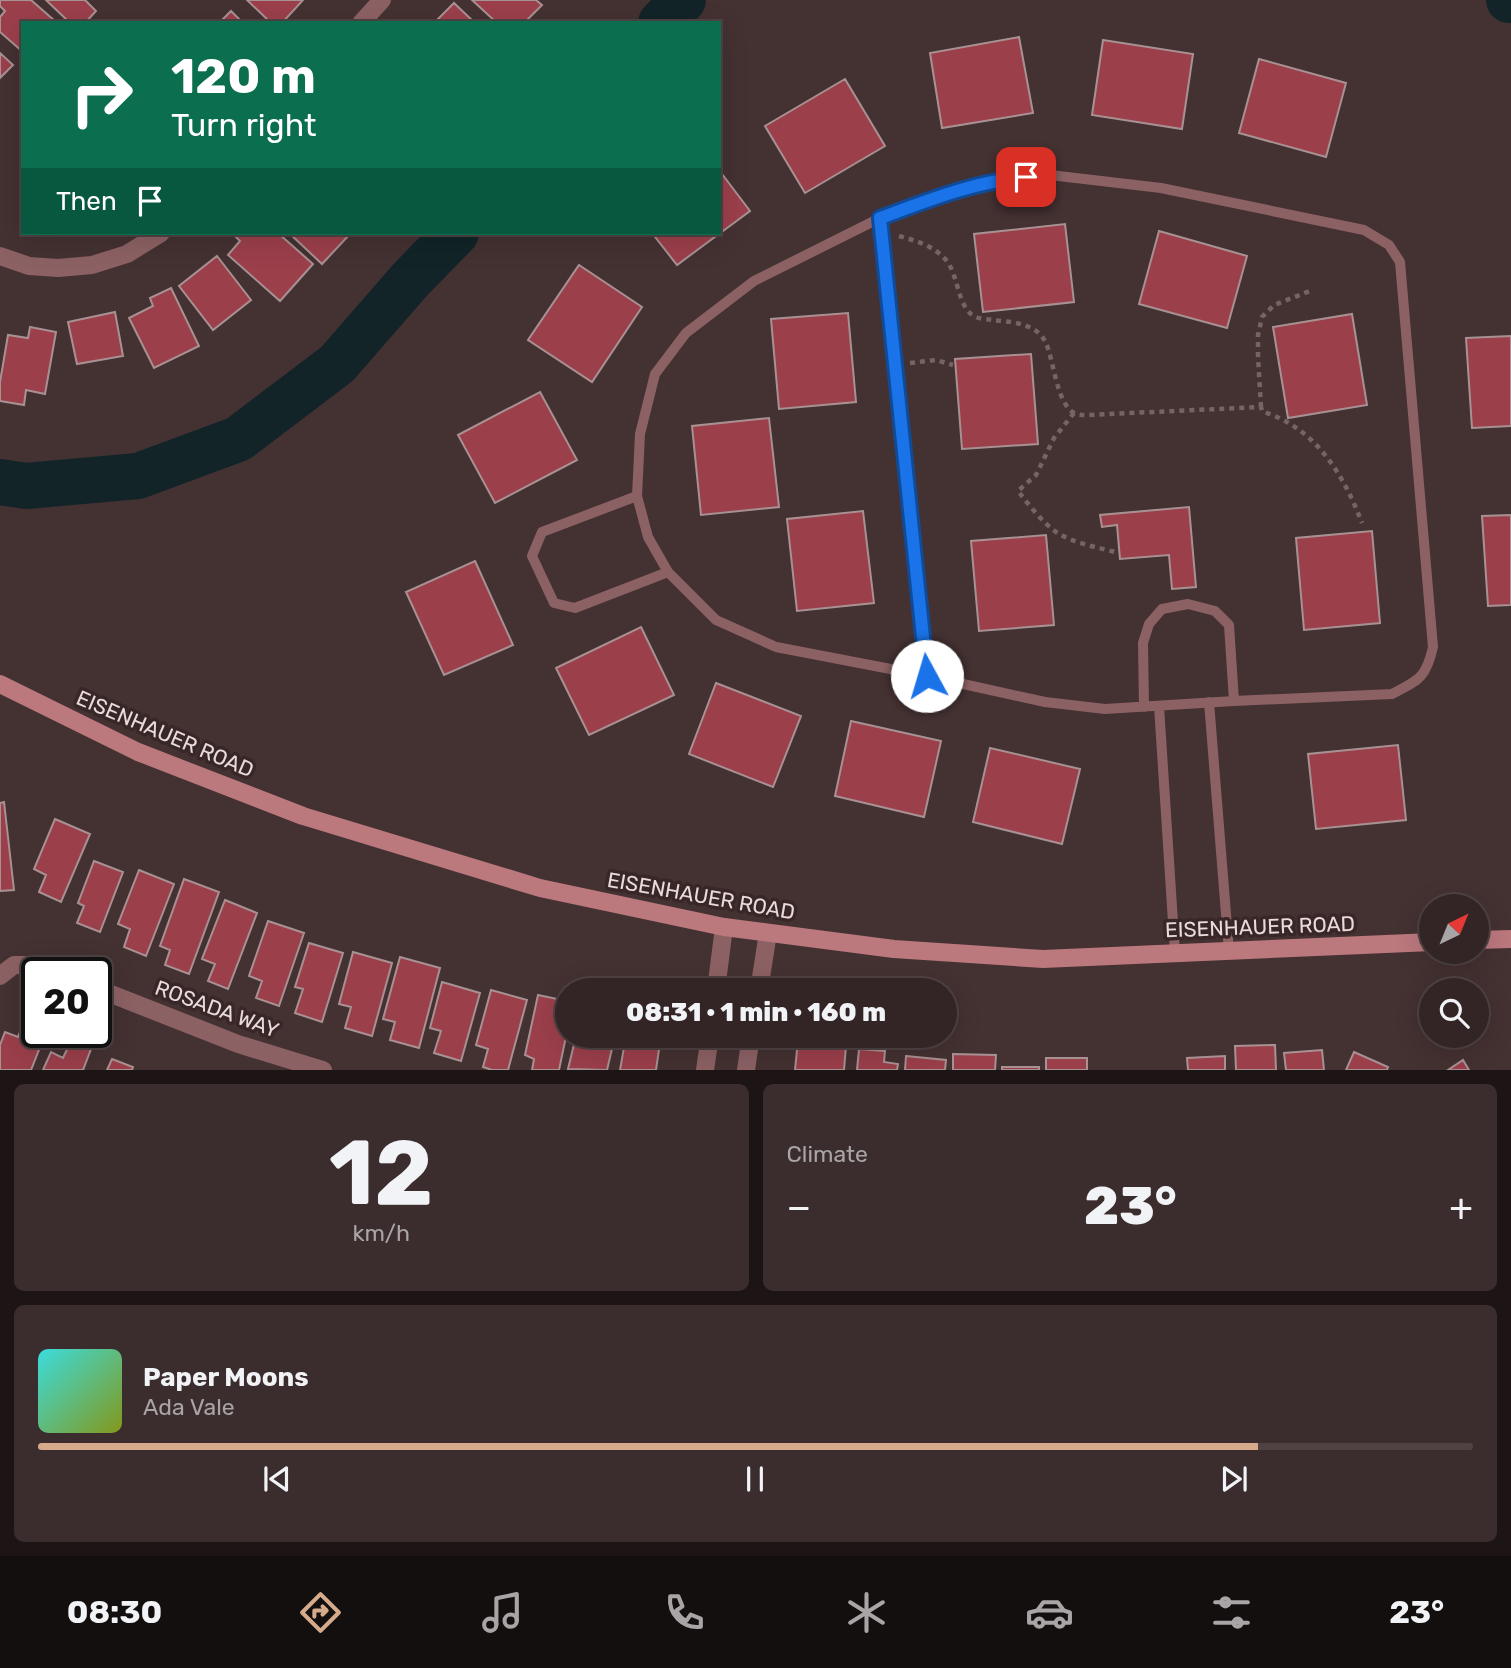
<!DOCTYPE html>
<meta charset="utf-8">
<style>
:root{--surface:#332526;--page:#3b2d2e;--text:#f1f3f6;--muted:#a9a5a7;--line:#4e4243;--accent:#d6ab8b}
body{margin:0;font-family:Rubik,sans-serif;background:var(--page);color:var(--text);height:100vh;display:flex;flex-direction:column;font-size:26px;white-space:nowrap}
*{box-sizing:border-box;margin:0}
p{font-size:23px;color:var(--muted)}
.icon{flex:none;width:38px;height:38px;fill:none;stroke:currentColor;stroke-width:2;stroke-linecap:round;stroke-linejoin:round}
.map{position:relative;height:1070px;overflow:hidden}
.drawer{display:flex;flex-direction:column;gap:14px;padding:14px;background:#1c1415;flex:1}
.drawer>*{flex:none}
.top-card{position:absolute;left:21px;top:21px;width:700px;height:214px;border-radius:0px;box-shadow:0 7px 28px #0002,0 0 0 2px var(--line);background:#0b6e4f;color:#fff;overflow:hidden}
.needle{width:46px;rotate:43deg}
.controls{position:absolute;left:1419px;top:894px;display:grid;gap:14px}
.controls a{display:grid;place-items:center;width:70px;height:70px;border-radius:50%;background:var(--surface);box-shadow:0 7px 28px #0002,0 0 0 2px var(--line);font-size:35px}
.speed{position:absolute;left:21px;top:957px;display:flex;gap:14px;font-size:35px;font-weight:700;text-align:center}
.speed>*{display:grid;place-content:center;width:91px;height:91px;border-radius:50%;background:var(--surface);box-shadow:0 7px 28px #0002,0 0 0 2px var(--line);line-height:1}
.speed .limit{border:4px solid #111;border-radius:10px;background:#fff;color:#111}
.pin{position:absolute;display:grid;place-items:center;width:60px;height:60px;color:#fff;margin:-30px;border-radius:14px;box-shadow:0 4px 10px #0006}
.me{position:absolute;width:77px;margin:-38px;rotate:354deg;stroke-linejoin:round;filter:drop-shadow(0 0 5px #0008)}
.turn{display:flex;align-items:center;gap:24px;height:147px;padding:0 35px;font-size:32px}
.turn .icon{width:91px;height:91px;stroke-width:2.5}
.turn b{display:block;font-size:49px;line-height:60px}
.then{display:flex;align-items:center;height:66px;padding:0 35px;background:#0003;gap:14px;font-size:26px}
.big{font-size:52px;font-weight:800;line-height:1.1}
.drawer .card{flex:1;display:flex;flex-direction:column;justify-content:center;gap:10px;min-width:0;padding:0 24px;border-radius:10px;background:var(--page)}
.drawer .dial{align-items:center;gap:0}
.dial b{font-size:91px;line-height:1}
.song{display:flex;align-items:center;gap:21px}
.cover{width:84px;height:84px;border-radius:10px;background:linear-gradient(135deg,hsl(180 70% 55%),hsl(70 70% 35%))}
.played{height:7px;border-radius:4px;background:linear-gradient(90deg,var(--accent) 85%,var(--line) 85%)}
.keys{display:flex;justify-content:space-around;direction:ltr}
.heat{display:flex;justify-content:space-between;align-items:center;font-size:38px;direction:ltr}
.drawer .tiles{flex:1;display:grid;gap:14px;grid-template-columns:1fr 1fr}
.card:last-child{grid-column:span 2}
.trip{position:absolute;left:555px;top:978px;width:402px;height:70px;border-radius:35px;background:var(--surface);box-shadow:0 7px 28px #0002,0 0 0 2px var(--line);font-weight:800;line-height:70px;text-align:center}
.tab-bar{display:flex;height:112px;justify-content:space-around;align-items:center;background:#140f0f;color:var(--muted)}
.tab-bar .icon{width:49px;height:49px}
.tab-bar .on{color:var(--accent)}
.tab-bar b{font-size:32px;color:var(--text)}
.map>svg:first-child{display:block}
</style>
<div class="map">
<svg width="1511" height="1070" viewBox="0 0 1511 1070">
<rect width="100%" height="100%" fill="#443132"/>
<g fill="none" stroke-linecap="round" stroke-linejoin="round">
<path stroke="#122428" stroke-width="46" d="M1509,0H1511
M661,23L683,0
M0,482L26,486L138,476L238,439L337,364L411,279L456,233"/>
</g>
<path fill="#9b3f4b" stroke="#a89192" stroke-width="2" d="M0,0H31L55,21L53,23H23V52L0,32V17L5,11L0,6Z
M46,0H85L96,11L85,23H70Z
M247,0H303L282,23H271Z
M472,0H536L542,5L528,19L532,23H497Z
M454,3L475,23H434Z
M231,11L243,23H219Z
M1019,37L1033,113L942,128L930,53Z
M1103,40L1193,54L1182,129L1092,115Z
M0,53L13,65L0,78Z
M1259,59L1346,83L1326,157L1239,133Z
M845,79L885,146L805,193L765,126Z
M719,170L750,211L677,265L652,233H719Z
M1065,224L1074,302L983,312L974,234Z
M1159,231L1247,256L1227,328L1139,304Z
M238,233H278L313,264L280,301L228,255L240,241L235,236Z
M289,233H351L322,264Z
M217,256L251,300L213,330L179,286Z
M579,265L642,307L592,382L528,340Z
M171,288L199,346L154,368L129,318L153,306L150,298Z
M115,312L123,356L77,364L68,322Z
M848,313L856,402L779,409L771,319Z
M1352,314L1367,405L1288,418L1273,327Z
M30,327L56,332L45,394L26,390L24,405L0,401V382L8,335L28,338Z
M1511,336V426L1472,428L1466,338Z
M1031,354L1038,444L962,449L955,359Z
M540,392L577,460L495,503L458,435Z
M769,418L779,507L701,515L692,426Z
M1189,507L1196,587L1172,589L1169,555L1120,559L1117,525L1102,527L1100,515Z
M863,511L874,603L797,611L787,519Z
M1511,515V605L1488,606L1482,516Z
M1372,531L1380,623L1304,630L1296,538Z
M1046,535L1054,625L979,631L971,541Z
M475,561L513,645L444,675L406,592Z
M641,627L674,695L589,735L556,668Z
M716,683L801,716L773,787L689,754Z
M851,721L941,741L924,817L835,796Z
M1398,745L1406,820L1316,829L1308,754Z
M990,748L1080,769L1062,844L973,822Z
M4,802L14,890L0,891V803Z
M55,819L90,834L61,902L39,892L46,875L34,869Z
M94,861L123,872L100,932L77,923L84,906L78,903Z
M139,870L174,884L146,956L124,947L130,929L118,924Z
M184,879L219,892L189,974L165,965L170,950L160,946Z
M225,900L257,913L228,989L208,981L215,964L202,959Z
M268,921L304,933L279,1006L256,998L262,981L249,976Z
M309,943L343,953L322,1022L295,1013L303,989L295,987Z
M353,952L392,963L372,1036L345,1028L351,1007L339,1004Z
M400,957L440,968L419,1048L390,1040L395,1022L383,1019Z
M442,982L480,993L461,1061L434,1053L441,1031L430,1028Z
M491,990L527,1000L508,1070H492L483,1067L488,1049L476,1045Z
M538,995L567,1001V1032L559,1070H532L534,1059L525,1055Z
M25,1019L37,1024V1032H46L31,1070H0V1045L5,1032L18,1037Z
M576,1036H615L607,1070L568,1069Z
M626,1036H661L656,1070H620Z
M798,1040L846,1046L844,1070H795Z
M71,1041L91,1049L83,1070H43L51,1052L63,1058Z
M1275,1045L1276,1070H1236L1235,1046Z
M859,1049L885,1051L884,1062L898,1064L897,1070H857Z
M1322,1050L1324,1070H1286L1284,1053Z
M1354,1052L1388,1067L1387,1070H1346Z
M953,1054L996,1055L995,1070H953Z
M906,1056L946,1060L945,1070H905Z
M1225,1056V1070H1188L1187,1058Z
M1046,1058H1087V1070H1046Z
M112,1059L133,1067L132,1070H107Z
M1463,1060L1469,1070H1448Z
M1002,1067H1039V1070H1002Z"/>
<g fill="none" stroke-linecap="round" stroke-linejoin="round">
<path stroke="#766465" stroke-width="4.5" stroke-dasharray="5 5" stroke-linecap="butt" d="M899,236C917,241 934,246 946,260C959,275 957,309 976,317C980,319 987,319 992,320C1010,322 1034,322 1045,341C1054,358 1056,406 1076,414C1080,415 1083,415 1087,415L1261,407L1262,411C1272,415 1283,419 1292,425C1327,447 1348,486 1362,523
M910,363L936,360L953,365
M1261,407L1258,357V335L1262,317L1274,305L1310,291
M1074,413L1054,438L1036,475L1018,491C1029,505 1042,522 1056,532C1073,543 1096,547 1115,552"/>
<path stroke="#8c6164" stroke-width="10" d="M1050,175L1161,188L1364,230L1389,245L1400,262L1433,647C1426,678 1419,680 1392,694L1234,701L1105,709L1045,702L927,676L776,647L716,620L668,572L648,537L637,496L640,434L655,374L686,333L754,281L880,218L949,192L1003,179Z
M880,218L927,676
M637,496L542,532L532,556L554,603L575,608L668,572
M1209,702L1229,951
M1159,706L1175,953
M1144,707L1143,643L1149,624L1162,609L1188,604L1215,611L1229,625L1234,701"/>
<path stroke="#8c6164" stroke-width="18" d="M361,23L382,0
M0,256L29,266L58,268L92,265L127,254L161,233
M0,976L14,965H38L58,973
M96,988L238,1044L323,1070
M716,990L724,927
M759,990L768,933
M705,1070L710,1036
M746,1070L751,1036"/>
<path stroke="#bb787d" stroke-width="18" d="M0,684L138,752L303,816L540,888L724,927L894,949L1043,959L1432,942
M1477,940L1511,939"/>
</g>
<g fill="none" stroke-linecap="round" stroke-linejoin="round">
<defs>
<path id="route" d="M927,676L880,218C929,200 973,182 1026,177"/>
</defs>
<use href="#route" stroke="#114b97" stroke-width="18"/>
<use href="#route" stroke="#1a73e8" stroke-width="12"/>
</g>
<g text-anchor="middle" stroke-width="7" stroke-linejoin="round" paint-order="stroke">
<g font-size="21" fill="#e8dbdc" stroke="#392728">
<text transform="translate(165 734) rotate(23)" y="7">EISENHAUER ROAD</text>
<text transform="translate(701 896) rotate(10)" y="7">EISENHAUER ROAD</text>
<text transform="translate(1260 927) rotate(-2)" y="7">EISENHAUER ROAD</text>
<text transform="translate(217 1009) rotate(20)" y="7">ROSADA WAY</text>
</g>
</g>
</svg>
<div class="controls">
<a><svg class="needle" viewBox="-14 -14 28 28"><path d="M0-13l5 13h-10z" fill="#e53935"/><path d="M0 13l5-13h-10z" fill="#a9a5a7"/></svg></a>
<a><svg class="icon" aria-label="search" viewBox="0 0 24 24"><circle cx="10" cy="10" r="6"/><path d="M15 15l6 6"/></svg></a>
</div>
<div class="speed"><div class="limit">20</div></div>
<div class="pin" style="left:1026px;top:177px;background:#d93025"><svg class="icon" aria-label="arrive" viewBox="0 0 24 24"><path d="M6 21V4h12l-3 4 3 4H6"/></svg></div>
<svg class="me" style="left:927px;top:676px" viewBox="-20 -20 40 40"><circle r="19" fill="#fff"/><path d="M0-13L10 11 0 6-10 11z" fill="#1a73e8"/></svg>
<div class="trip">08:31 · 1 min · 160 m</div>
<div class="top-card">
<div class="turn"><svg class="icon" aria-label="right" viewBox="0 0 24 24"><path d="M7 20v-9h11M14 6l5 5-5 5"/></svg><div><b>120 m</b>Turn right</div></div>
<div class="then">Then<svg class="icon" aria-label="arrive" viewBox="0 0 24 24"><path d="M6 21V4h12l-3 4 3 4H6"/></svg></div>
</div>
</div>
<section class="drawer">
<div class="tiles">
<div class="card dial"><b>12</b><p>km/h</p></div>
<div class="card"><p>Climate</p>
<div class="heat"><a>−</a><b class="big">23°</b><a>+</a></div>
</div>
<div class="card">
<div class="song"><i class="cover"></i><div><b>Paper Moons</b><p>Ada Vale</p></div></div>
<div class="played"></div>
<div class="keys"><svg class="icon" aria-label="previous" viewBox="0 0 24 24"><path d="M18 5L8 12l10 7zM5 5v14"/></svg><svg class="icon" aria-label="pause" viewBox="0 0 24 24"><path d="M8 5v14M16 5v14"/></svg><svg class="icon" aria-label="next" viewBox="0 0 24 24"><path d="M6 5l10 7-10 7zM19 5v14"/></svg></div>
</div>
</div>
</section>
<nav class="tab-bar">
<b>08:30</b>
<svg class="icon on" aria-label="directions" viewBox="0 0 24 24"><path d="M12 3l9 9-9 9-9-9zM9 14v-3h6M13 9l2 2-2 2"/></svg>
<svg class="icon" aria-label="music" viewBox="0 0 24 24"><path d="M9 18V5l10-2v13"/><circle cx="6" cy="18" r="3"/><circle cx="16" cy="16" r="3"/></svg>
<svg class="icon" aria-label="phone" viewBox="0 0 24 24"><path d="M5 4h4l2 5-3 2q2 4 5 5l2-3 5 2v4C11 20 4 13 5 4z"/></svg>
<svg class="icon" aria-label="climate" viewBox="0 0 24 24"><path d="M12 3v18M4 7l16 10M4 17L20 7"/></svg>
<svg class="icon" aria-label="car" viewBox="0 0 24 24"><path d="M5 17H2v-5l4-1 3-4h7l3 4 3 1v5h-3M9 17h6M6 11h13"/><circle cx="7" cy="17" r="2"/><circle cx="17" cy="17" r="2"/></svg>
<svg class="icon" aria-label="filters" viewBox="0 0 24 24"><path d="M4 7h16M4 17h16"/><circle cx="9" cy="7" r="2"/><circle cx="15" cy="17" r="2"/></svg>
<b>23°</b>
</nav>
